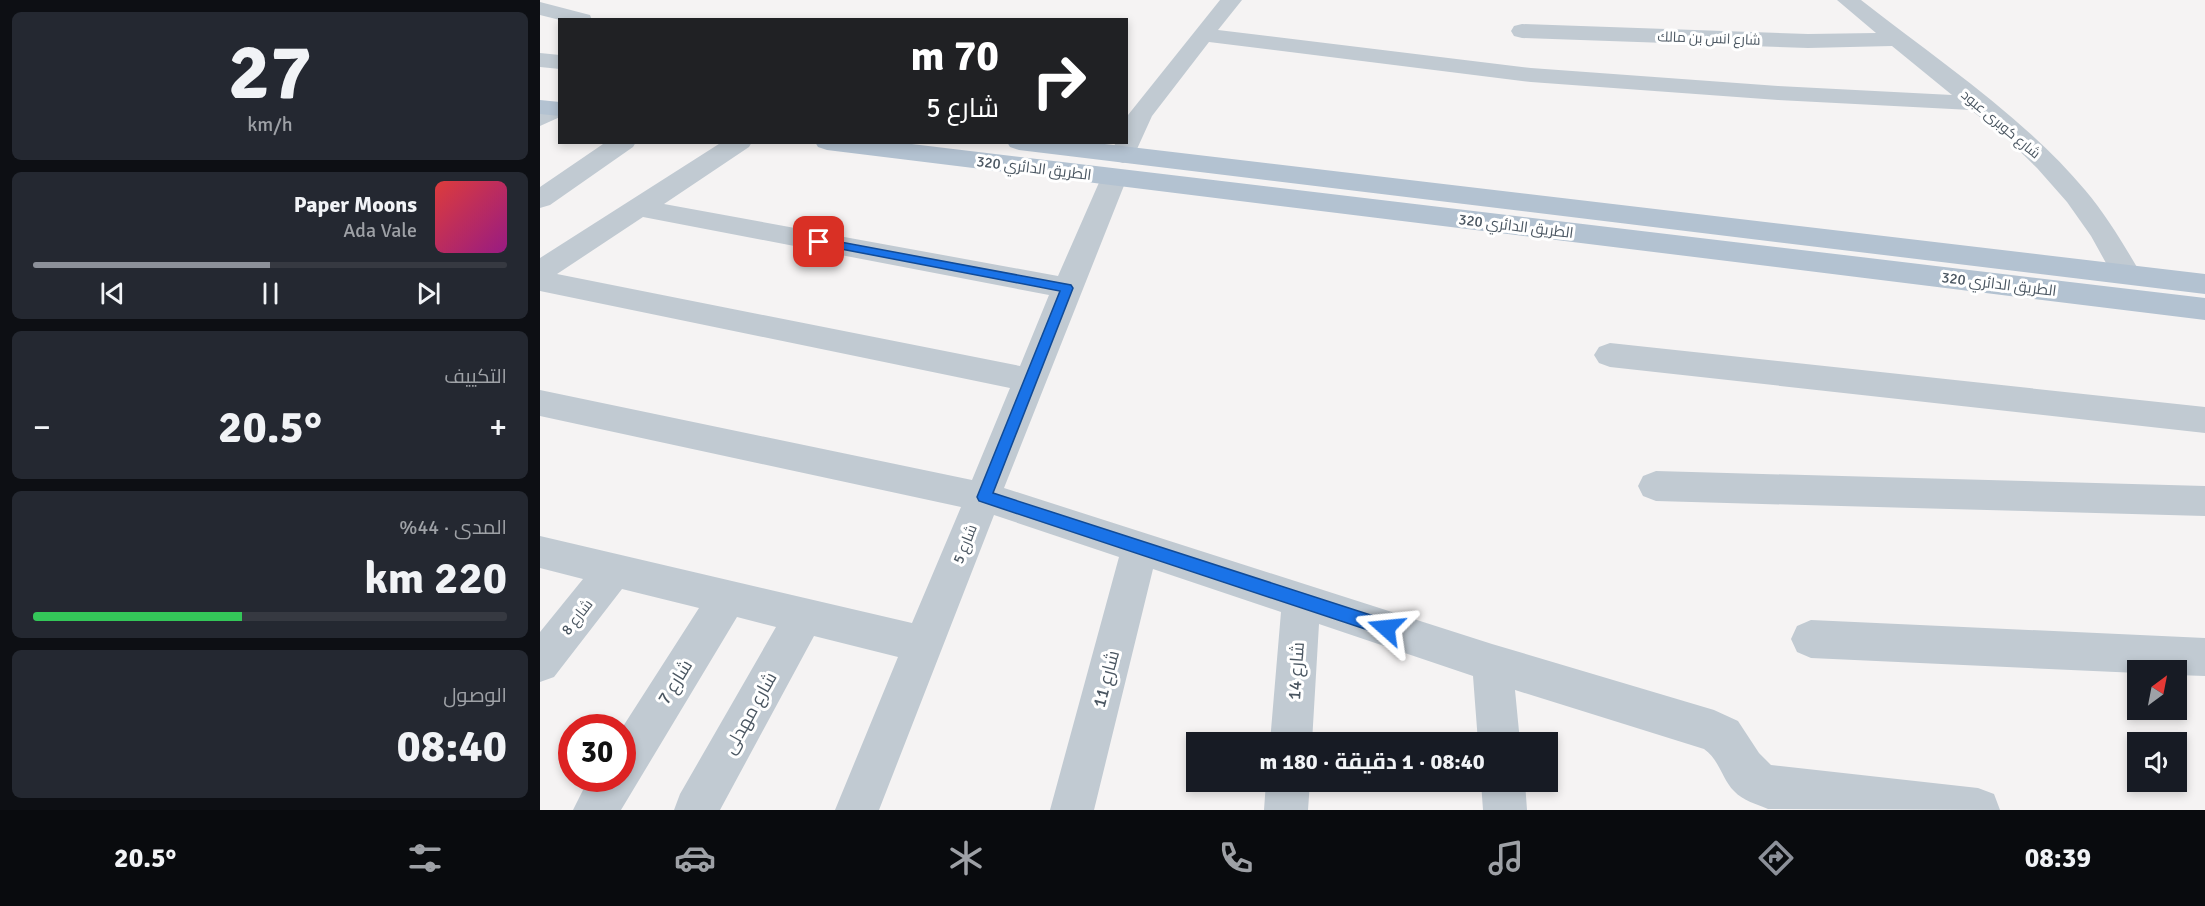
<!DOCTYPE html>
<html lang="ar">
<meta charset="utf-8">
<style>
:root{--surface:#171b24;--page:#242831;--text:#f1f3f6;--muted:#9ea1a6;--line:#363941;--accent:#8c9099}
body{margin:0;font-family:Signika,Cairo,sans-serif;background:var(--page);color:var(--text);direction:rtl;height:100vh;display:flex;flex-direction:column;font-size:22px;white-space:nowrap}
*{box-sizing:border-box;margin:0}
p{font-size:20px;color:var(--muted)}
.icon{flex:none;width:33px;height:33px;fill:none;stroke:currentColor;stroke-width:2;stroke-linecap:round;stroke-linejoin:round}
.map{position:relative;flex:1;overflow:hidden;direction:ltr}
.details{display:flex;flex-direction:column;gap:12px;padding:12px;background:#0d0f14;width:540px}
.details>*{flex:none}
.banner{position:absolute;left:18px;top:18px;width:570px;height:126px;border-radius:0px;box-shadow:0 3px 9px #0003;direction:rtl;background:#202124;color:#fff;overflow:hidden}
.needle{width:39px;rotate:32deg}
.fabs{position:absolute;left:1587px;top:660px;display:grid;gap:12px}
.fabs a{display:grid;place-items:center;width:60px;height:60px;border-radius:0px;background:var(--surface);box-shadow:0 3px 9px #0003;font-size:30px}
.speed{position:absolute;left:18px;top:714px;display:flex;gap:12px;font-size:30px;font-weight:700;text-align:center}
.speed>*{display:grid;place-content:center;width:78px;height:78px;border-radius:50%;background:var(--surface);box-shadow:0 3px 9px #0003;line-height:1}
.speed .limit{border:9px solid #d22;background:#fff;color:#111}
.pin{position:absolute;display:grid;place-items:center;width:51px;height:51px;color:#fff;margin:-26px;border-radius:12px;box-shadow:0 3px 9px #0006}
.me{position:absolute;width:66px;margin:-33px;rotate:288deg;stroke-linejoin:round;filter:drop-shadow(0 0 4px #0008)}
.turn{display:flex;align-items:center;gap:21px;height:126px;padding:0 30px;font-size:27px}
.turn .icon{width:78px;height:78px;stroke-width:2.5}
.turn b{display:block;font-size:42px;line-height:51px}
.big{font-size:45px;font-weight:700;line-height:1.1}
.details .card{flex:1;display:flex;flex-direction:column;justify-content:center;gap:9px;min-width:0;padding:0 21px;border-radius:9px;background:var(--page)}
.details .dial{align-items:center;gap:0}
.dial b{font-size:78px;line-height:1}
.song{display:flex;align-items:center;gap:18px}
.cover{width:72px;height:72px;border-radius:9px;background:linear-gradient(135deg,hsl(0 70% 55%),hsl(310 70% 35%))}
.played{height:6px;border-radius:3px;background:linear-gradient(90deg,var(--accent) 50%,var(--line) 50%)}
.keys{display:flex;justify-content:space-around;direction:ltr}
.heat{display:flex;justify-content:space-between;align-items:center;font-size:33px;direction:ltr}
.charge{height:9px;border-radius:4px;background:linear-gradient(90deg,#34c759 44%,var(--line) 0)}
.trip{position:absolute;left:646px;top:732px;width:372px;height:60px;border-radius:0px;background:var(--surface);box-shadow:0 3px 9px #0003;font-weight:700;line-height:60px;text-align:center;direction:rtl}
.dock{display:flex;height:96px;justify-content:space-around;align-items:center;background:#090b0e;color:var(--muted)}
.dock .icon{width:42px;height:42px}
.dock .active{color:var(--accent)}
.dock b{font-size:27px;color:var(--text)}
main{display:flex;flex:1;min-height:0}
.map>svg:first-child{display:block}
</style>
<main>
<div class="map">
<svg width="1665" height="810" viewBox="0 0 1665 810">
<rect width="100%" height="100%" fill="#f5f3f3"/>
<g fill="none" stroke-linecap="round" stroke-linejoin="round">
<path fill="#c1cad2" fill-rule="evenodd" d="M680,0H702L678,30L991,68L1238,86L1412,95L1352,46L1268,48L982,38L974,36L971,31L974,26L982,24L1268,34L1336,33L1297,0H1321C1395,58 1485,118 1545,190C1567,216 1584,245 1601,274L1596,281L1586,284L1576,281L1551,236L1527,202L1497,168L1464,136L1431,110L1238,100L991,82L669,42L612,116L592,160L583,163L574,160L570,155L576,142H586L588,115Z
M0,2L50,15L52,20H20L0,15Z
M0,53L20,55V69L0,67Z
M16,102L20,103V117L0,126V108Z
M66,142H96L93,147L10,205L0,208V187Z
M182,142H212L209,147L124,204L518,276L561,178L565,172L574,170L583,172L587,178L464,488L952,644L1174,710L1198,721L1219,753L1231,765L1438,788L1454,794L1460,810L1228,809C1217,804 1203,801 1194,791C1182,779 1179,759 1164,749L975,690L980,742H938L933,676L779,624L772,742H730L741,612L613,569L554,810H510L579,557L454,515L339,810H295L358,657L274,636L180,810H134L140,794L236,627L197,617L81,810H33L49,778H82V728L159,608L82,589L14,677L0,682V632L43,579L0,568V536L372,623L421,507L0,416V390L432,480L470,388L0,291V258ZM103,217L509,295L480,366L17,274Z
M1070,343L1665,407V433L1070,367L1059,363L1054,355L1059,347Z
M1116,471L1665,486V516L1116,501L1103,496L1098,486L1103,476Z
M1271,620L1665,638V676L1636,675V670H1598V673L1271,658L1257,652L1251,639L1257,626Z
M726,782H770L768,810H724Z
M941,782H985L987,810H943Z"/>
<path fill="#b3c2d1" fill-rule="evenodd" d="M0,100L20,102V116L0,114Z
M275,142H355L1665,298V320L287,150L278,147Z
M467,142H548L1665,274V294L479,150L470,147Z"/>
</g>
<path fill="#1a73e8" stroke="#114b97" stroke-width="1.5" d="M279,238L531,285L533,288L453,493L846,620L852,623L854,628L852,633L846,636L439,501L437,497L520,291L275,244L273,242Z"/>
<g text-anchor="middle" stroke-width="6" stroke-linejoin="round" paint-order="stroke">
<g font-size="14" fill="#4a5661" stroke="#fff">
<text transform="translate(1169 38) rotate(2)" y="5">شارع انس بن مالك</text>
<text transform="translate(1461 124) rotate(40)" y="5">شارع كوبرى عبود</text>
</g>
<g font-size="15" fill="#4a5661" stroke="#fff">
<text transform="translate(494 168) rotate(7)" y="5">الطريق الدائري 320</text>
<text transform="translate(976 226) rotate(7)" y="5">الطريق الدائري 320</text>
<text transform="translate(1459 284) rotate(7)" y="5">الطريق الدائري 320</text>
<text transform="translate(425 544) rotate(-68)" y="5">شارع 5</text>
<text transform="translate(37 617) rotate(-52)" y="5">شارع 8</text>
</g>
<g font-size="18" fill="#4a5661" stroke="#fff">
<text transform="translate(756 671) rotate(-86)" y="6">شارع 14</text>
<text transform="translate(566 679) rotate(-75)" y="6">شارع 11</text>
<text transform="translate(135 682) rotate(-58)" y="6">شارع 7</text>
<text transform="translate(210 713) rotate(-61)" y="6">شارع مهدلى</text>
</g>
</g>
</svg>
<div class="fabs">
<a><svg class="needle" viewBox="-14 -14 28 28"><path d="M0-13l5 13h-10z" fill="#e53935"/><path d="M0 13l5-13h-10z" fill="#9ea1a6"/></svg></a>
<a><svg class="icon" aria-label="sound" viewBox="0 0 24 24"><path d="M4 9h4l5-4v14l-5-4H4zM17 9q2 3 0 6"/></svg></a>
</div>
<div class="speed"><div class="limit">30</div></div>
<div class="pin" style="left:279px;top:242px;background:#d93025"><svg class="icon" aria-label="arrive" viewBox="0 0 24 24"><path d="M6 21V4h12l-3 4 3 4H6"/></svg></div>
<svg class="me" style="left:846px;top:628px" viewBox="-20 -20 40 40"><path d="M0-17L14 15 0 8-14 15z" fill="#1a73e8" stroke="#fff" stroke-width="4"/></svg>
<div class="trip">08:40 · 1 دقيقة · 180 m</div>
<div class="banner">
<div class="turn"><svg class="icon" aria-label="right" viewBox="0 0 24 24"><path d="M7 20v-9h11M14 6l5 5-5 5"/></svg><div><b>70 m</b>شارع 5</div></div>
</div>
</div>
<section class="details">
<div class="card dial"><b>27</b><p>km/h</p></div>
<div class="card">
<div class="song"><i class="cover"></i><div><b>Paper Moons</b><p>Ada Vale</p></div></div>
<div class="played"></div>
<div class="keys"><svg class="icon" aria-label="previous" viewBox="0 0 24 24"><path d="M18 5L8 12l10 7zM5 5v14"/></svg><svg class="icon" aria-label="pause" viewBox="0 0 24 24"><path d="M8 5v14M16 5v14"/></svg><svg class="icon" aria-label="next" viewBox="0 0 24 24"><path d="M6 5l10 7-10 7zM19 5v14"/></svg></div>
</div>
<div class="card"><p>التكييف</p>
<div class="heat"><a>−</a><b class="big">20.5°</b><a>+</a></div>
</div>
<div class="card"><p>المدى · 44%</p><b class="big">220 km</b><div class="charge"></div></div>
<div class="card"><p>الوصول</p><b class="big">08:40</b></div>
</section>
</main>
<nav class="dock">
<b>08:39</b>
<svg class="icon active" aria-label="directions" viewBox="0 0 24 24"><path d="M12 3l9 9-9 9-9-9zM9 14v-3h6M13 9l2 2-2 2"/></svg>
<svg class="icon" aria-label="music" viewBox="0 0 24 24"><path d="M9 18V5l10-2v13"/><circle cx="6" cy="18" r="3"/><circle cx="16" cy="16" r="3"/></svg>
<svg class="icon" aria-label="phone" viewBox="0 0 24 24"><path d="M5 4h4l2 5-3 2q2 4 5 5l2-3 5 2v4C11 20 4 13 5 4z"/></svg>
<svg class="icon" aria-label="climate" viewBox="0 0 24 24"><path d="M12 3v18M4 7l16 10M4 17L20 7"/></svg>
<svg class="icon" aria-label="car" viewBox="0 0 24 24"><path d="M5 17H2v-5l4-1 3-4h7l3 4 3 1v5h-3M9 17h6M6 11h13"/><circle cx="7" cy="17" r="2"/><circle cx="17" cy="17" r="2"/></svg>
<svg class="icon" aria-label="filters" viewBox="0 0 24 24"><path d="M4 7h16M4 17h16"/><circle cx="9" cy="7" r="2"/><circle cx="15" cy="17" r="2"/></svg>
<b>20.5°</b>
</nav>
